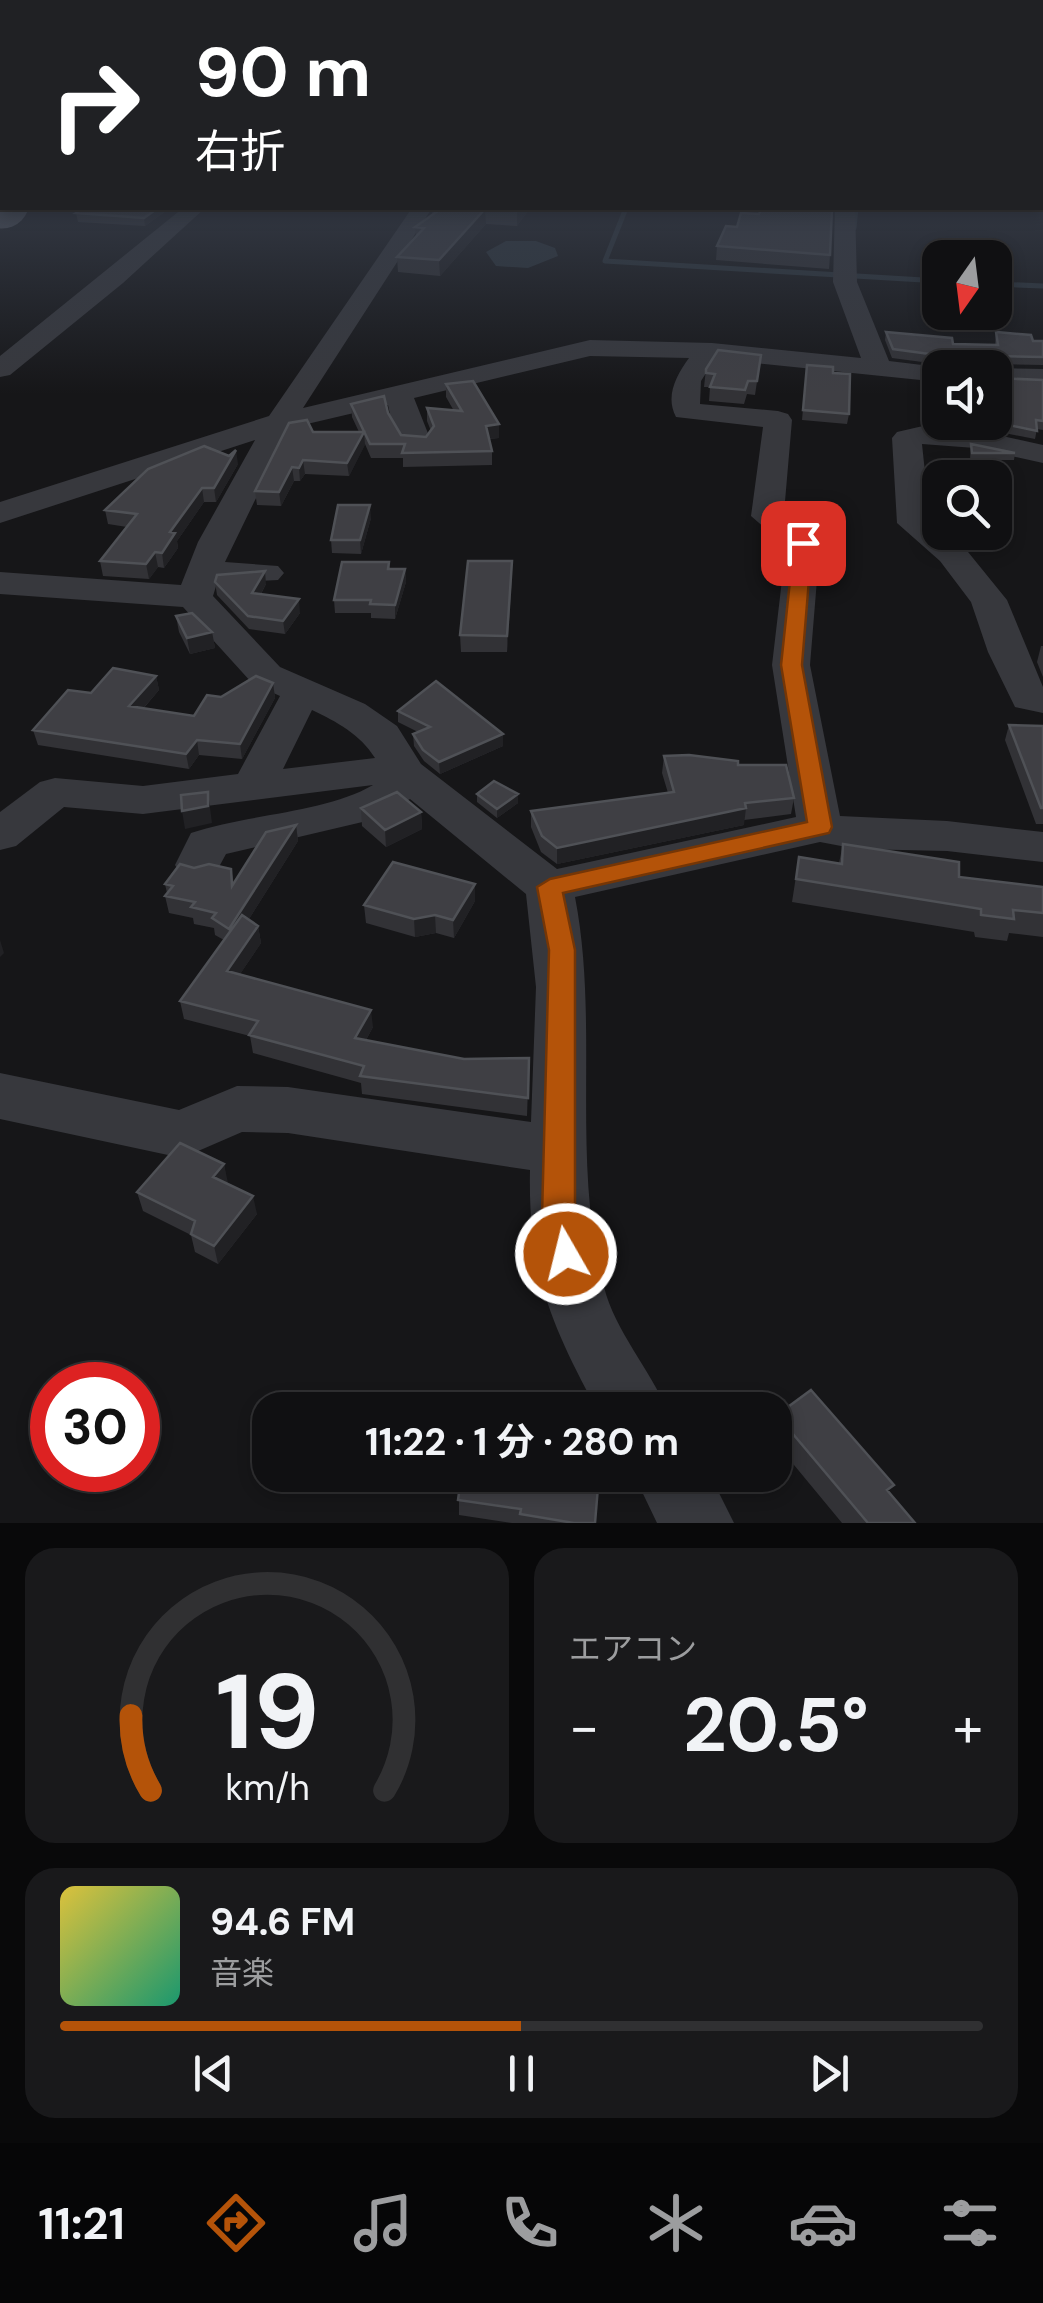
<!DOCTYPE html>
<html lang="ja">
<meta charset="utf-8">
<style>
:root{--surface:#101012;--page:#19191b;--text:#f1f3f6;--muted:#9c9d9f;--line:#303032;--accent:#b45309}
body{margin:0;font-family:"DM Sans","Noto Sans JP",sans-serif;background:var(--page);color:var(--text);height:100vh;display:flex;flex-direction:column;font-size:38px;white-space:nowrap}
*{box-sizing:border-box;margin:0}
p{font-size:32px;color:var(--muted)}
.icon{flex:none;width:55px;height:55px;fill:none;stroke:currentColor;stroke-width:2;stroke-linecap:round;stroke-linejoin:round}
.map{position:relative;height:1523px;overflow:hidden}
.panel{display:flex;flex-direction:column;gap:25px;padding:25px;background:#09090a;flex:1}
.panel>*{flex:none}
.guide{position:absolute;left:0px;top:0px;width:1045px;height:210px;box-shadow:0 5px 15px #0003,0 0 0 2px var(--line);background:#202124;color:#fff;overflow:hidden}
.needle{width:65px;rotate:194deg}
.tools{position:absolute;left:922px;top:240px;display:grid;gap:20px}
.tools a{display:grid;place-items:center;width:90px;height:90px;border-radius:20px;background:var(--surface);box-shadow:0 5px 15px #0003,0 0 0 2px var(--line);font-size:50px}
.speed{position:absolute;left:30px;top:1362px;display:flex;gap:20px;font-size:50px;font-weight:700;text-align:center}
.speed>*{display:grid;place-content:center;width:130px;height:130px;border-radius:50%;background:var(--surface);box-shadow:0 5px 15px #0003,0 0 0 2px var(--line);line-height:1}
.speed .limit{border:15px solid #d22;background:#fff;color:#111}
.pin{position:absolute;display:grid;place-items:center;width:85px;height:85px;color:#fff;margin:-42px;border-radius:20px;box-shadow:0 5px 15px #0006}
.me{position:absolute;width:110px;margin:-55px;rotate:352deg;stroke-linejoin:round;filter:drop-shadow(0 0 8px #0008)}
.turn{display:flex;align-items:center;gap:35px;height:210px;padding:0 30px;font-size:45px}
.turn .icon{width:130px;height:130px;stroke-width:2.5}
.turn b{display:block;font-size:70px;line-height:85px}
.big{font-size:75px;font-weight:700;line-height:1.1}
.panel .widget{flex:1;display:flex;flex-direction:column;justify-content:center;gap:15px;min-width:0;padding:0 35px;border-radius:30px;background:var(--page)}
.panel .dial{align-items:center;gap:0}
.dial svg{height:260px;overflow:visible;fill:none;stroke:var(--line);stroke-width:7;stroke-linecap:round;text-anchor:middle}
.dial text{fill:var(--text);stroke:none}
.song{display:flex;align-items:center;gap:30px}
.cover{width:120px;height:120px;border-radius:15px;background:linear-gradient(135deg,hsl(50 70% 55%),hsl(160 70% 35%))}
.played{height:10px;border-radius:5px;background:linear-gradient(90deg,var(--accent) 50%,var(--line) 50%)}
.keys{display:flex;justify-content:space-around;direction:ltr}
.heat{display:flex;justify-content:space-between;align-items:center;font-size:55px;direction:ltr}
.panel .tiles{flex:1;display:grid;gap:25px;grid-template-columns:1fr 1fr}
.widget:last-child{grid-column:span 2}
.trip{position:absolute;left:252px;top:1392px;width:540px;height:100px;border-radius:30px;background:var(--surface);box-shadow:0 5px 15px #0003,0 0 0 2px var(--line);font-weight:700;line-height:100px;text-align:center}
.tab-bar{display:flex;height:160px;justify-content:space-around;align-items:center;background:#060607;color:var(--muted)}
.tab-bar .icon{width:70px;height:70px}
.tab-bar .selected{color:var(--accent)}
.tab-bar b{font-size:45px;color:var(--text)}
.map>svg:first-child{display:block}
</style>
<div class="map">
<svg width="1043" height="1523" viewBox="0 0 1043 1523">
<rect width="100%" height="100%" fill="#161618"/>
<path fill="#2c353c" d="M506,241H536L555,248L558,256L528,268L496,266L486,252Z"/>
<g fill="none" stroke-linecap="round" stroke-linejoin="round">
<path stroke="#2c353c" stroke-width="5" d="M626,208L605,261L940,281
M854,228L856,208
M995,284L1043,286"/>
<path fill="#37383d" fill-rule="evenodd" d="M183,208H205L123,283L10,375L0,377V356Z
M412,208H432L303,408L590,340L712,343L861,358L833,282L835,208H855L857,282L889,361L947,368H940V382L715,359L701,381L700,404L778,411L788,414L792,420L784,513L820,543L810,665L840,816L947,821L1043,832V862L947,851L857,849L820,842L575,897C600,1026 570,1160 604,1287C615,1331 650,1369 667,1410H597C550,1322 528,1272 530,1170L288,1133L242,1132L182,1158L0,1119V1073L179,1110L237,1086L288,1087L531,1122L536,987L526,894L410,799L371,820L226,854L214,876L198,881L182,876L175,865L191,833C247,814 325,813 373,785L143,814L64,807L16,846L0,850V812L40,782L55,778L143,786L238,774L280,696L252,683L183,607L0,594V572L181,585L198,542L255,440L0,523V502L269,416ZM590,356L689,358C676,376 665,396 676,417L763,427L751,516L786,546L772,665L796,817L557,869L421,764L397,726L365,704L280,667L213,596L217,583L278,580L284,573L278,566L225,562L290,428L388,405L392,424L405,447H427L431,441L414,398ZM312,710C337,722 360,734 375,758L283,769Z
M995,368L1043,369V385L995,384Z
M923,426L975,430L1043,445V463L975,448L922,444L930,520L940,527V532H946L964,547L1007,600L1043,687V713L1015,707L988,652L971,602L940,561L897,523L892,438L897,432Z
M634,1475H710L734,1523H657Z"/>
<path stroke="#63666e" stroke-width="55" d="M0,201H2"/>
</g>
<path fill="#323236" d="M170,208L145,226L78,222L76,213Z
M432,208H530L517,226L486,224L440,276L398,272L397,257L416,237L415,227L432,215Z
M737,227L830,255L829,269L716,260L717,246Z
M886,332L953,344H995L996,332L1033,341H1043V365L995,364L994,368H945V365L892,358L885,340Z
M761,355L755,395L747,394L744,404L709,401L710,387H704L706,369Z
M807,365L833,373L849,414L847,424L802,420Z
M1043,380V430L1037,429L1035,439L969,426L968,422H995Z
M446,384L499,438L489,439L492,451V465L403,467V458H371L365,444L349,476L305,474L300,481H294L281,506L257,505L255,491L313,432H359L352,417L351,404L388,413L401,435L426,437L431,431L427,421V408L454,411L446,397Z
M971,444L1015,453L1014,460H970Z
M238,464L216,502H204L177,541L178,548L164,568L158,567L149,579L103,576L100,561L127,527L108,524L105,510Z
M371,518L361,554L332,553L331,540Z
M389,562L390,569H405L406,582L395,619L371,618V613H335L334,600Z
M512,576L507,652H461L460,635Z
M215,582L266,584L261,594L300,613L285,634L249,629L217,595Z
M176,616L212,632L215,648L190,654L179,632Z
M1041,646H1043V677L1037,662Z
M156,676L159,690L143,709L194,716L221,697L273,683L275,698L242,759L199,755L189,769L38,745L33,730L91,693Z
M398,711L503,734V746L440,774L424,761L414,746L413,734L418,732L398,722Z
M1009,725L1043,726V824H1036L1005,740Z
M664,756L738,765L794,798L791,814L744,820V825L557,864L541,852L531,827V811L668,793L662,773Z
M477,794H518V803L497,818L477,802Z
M361,808L421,812L422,829L386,847L362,826Z
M296,825L298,841L249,919L258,926L261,943L240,974L373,1027L366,1040L464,1059L529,1058L527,1116L362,1094L361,1083L253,1053L250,1036L184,1019L180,1001L224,940L215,935L214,928L194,924L193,918L169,913L165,896L167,893L165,884L194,868L231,869L234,884Z
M843,844L959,877L1043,887V937L1009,933L1007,941L975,937L974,932L792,902L799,857L839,863Z
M475,884V901L454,938L436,933L415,937L366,923L364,905Z
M224,1164L227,1184L257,1214L218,1264L195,1252L191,1235L143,1211L137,1192Z
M777,1415L890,1494L915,1523H842L775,1442V1425Z
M340,1475H600L595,1523H512L459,1515V1493L341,1480Z"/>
<path fill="#212124" d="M158,208H170L145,226L144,218Z
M519,208H530L517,226V211Z
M485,209L486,224L440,276L439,260Z
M499,424V438L486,439V426Z
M364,432L365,445L349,476L347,463Z
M236,450L238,464L216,502L214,488Z
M303,460L305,474L300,481L299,468Z
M292,467L294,481L281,506L279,492Z
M202,488L204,502L177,541L178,548L164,568L162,553L170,532Z
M370,505L371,518L361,554L360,540Z
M155,552L158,567L149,579L146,564Z
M512,561V576L507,652V636Z
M405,569L406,582L395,619V605Z
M265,571L266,584L254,606L252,593Z
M299,599L300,613L285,634L283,621Z
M212,632L215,648L190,654L187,638Z
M156,676L159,690L132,721L129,706Z
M273,683L275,698L242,759L240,744Z
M503,734V746L440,774L439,762Z
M197,740L199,755L189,769L186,754Z
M208,792L212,823L185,829L182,811Z
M518,794V803L497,818V809Z
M746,808L744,825L557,864V848Z
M421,812L422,829L386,847L385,830Z
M296,825L298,841L232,946L229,929Z
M475,884V901L454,938L453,920Z
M435,915L436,933L415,937L414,919Z
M258,926L261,943L230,989L227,971Z
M0,940L4,953L0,957Z
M371,1010L373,1027L357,1056L355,1038Z
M224,1164L228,1183L218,1195L213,1177Z
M253,1196L257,1214L218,1264L214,1246Z"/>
<path fill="#3f3f44" stroke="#4f5156" stroke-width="2.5" d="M84,208H158L144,218L76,213Z
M442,208H519L517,211L485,209L439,260L397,257L424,228L415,227Z
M762,208H832L830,255L717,246L726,226L737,227L741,213L759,214Z
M886,332L952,338L953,344L998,345L996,332L1031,335L1033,341H1043V357L997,356L993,360L994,368H945V364L951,363L952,357L893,349Z
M718,350L761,355L757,381H748L745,390L710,387L715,374L706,373V369Z
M807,365L833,367V373L850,374L849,414L803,410Z
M995,378L1043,380V421L1036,420L1037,431L995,422Z
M473,381L499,424L486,426L492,451L402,453L405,444H370L351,404L384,396L388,413L401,435L426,437L434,426L427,408L462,411L446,384Z
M307,420L313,432H364L347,463L303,460L299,468L292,467L279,492L255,491L289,423Z
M971,444L1015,453H972Z
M204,446L229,456L236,450L214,488H202L170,532L175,533L162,553L155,552L146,564L100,561L137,514L105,510L148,469Z
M338,505H370L360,540H331Z
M468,561H512L507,636L460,635Z
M342,562H389L388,569H405L395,605L370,604L371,600H334Z
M265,571L252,593L299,599L283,621L248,616L215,582L217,575Z
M192,613L212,632L187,638L176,616Z
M113,668L156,676L129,706L194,716L207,695L221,697L256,676L273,683L240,744L197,740L186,754L33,730L68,690L91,693Z
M436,681L503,734L439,762L423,750L413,734L430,727L398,711Z
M1009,725L1043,726V808H1041Z
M689,755L738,761V765H786L794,798L745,803L746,808L557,848L542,836L531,811L674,792L664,756Z
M494,781L518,794L497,809L477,794Z
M208,792V806L182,811L181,795Z
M397,792L421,812L385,830L361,808Z
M296,825L229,929L212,918L216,913L191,907L195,902L165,896L173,886L165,884L180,864L194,868L209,864L231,869L232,886L266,832Z
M843,844L959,862V877L1043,887V913L1013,910L1014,919L981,915V909L796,879L799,857L842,864Z
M393,862L475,884L453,920L435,915L414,919L364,905Z
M242,915L258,926L227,971L371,1010L355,1038L464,1059L529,1058L528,1098L360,1076L364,1066L249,1035L258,1021L180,1001Z
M180,1143L224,1164L213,1177L253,1196L214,1246L191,1234L195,1221L137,1192Z
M811,1390L894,1485L887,1490L915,1523H868L777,1415Z
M351,1405L393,1410H350Z
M436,1475H599L595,1523H574L520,1514L521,1509L458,1500L461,1478Z"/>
<linearGradient id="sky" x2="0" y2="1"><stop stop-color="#0c0c0d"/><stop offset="0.46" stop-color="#363c48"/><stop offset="1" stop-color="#363c48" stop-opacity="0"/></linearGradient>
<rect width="1043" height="394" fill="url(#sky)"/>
<path fill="#b45309" stroke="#753606" stroke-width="2.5" d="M803,538L812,543L802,665L832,827L829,833L563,893L575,950V1216L582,1254L577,1265L566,1269L554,1265L542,1216L549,950L537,887L550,879L807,822L781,665L794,543Z"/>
</svg>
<div class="tools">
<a><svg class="needle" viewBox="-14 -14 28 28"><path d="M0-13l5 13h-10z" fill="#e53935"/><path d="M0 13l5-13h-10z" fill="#9c9d9f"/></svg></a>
<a><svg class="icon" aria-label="sound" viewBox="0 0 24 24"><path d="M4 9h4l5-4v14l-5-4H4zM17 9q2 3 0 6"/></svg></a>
<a><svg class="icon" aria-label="search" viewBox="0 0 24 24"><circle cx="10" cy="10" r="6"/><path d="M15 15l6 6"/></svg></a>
</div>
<div class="speed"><div class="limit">30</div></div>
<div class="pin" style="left:803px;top:543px;background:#d93025"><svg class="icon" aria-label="arrive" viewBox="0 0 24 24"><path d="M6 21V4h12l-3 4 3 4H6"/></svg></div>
<svg class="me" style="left:566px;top:1254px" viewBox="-20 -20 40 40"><circle r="17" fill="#b45309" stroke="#fff" stroke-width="3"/><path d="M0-11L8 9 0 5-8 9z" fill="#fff"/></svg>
<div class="trip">11:22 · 1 分 · 280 m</div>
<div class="guide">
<div class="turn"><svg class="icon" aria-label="right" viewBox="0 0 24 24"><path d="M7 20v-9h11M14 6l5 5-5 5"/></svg><div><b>90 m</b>右折</div></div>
</div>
</div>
<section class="panel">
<div class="tiles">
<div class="widget dial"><svg viewBox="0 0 100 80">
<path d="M14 69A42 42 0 1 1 86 69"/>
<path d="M14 69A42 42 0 0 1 8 46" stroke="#b45309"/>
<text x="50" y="56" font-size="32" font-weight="700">19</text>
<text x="50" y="72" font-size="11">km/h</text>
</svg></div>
<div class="widget"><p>エアコン</p>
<div class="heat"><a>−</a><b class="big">20.5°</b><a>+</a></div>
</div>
<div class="widget">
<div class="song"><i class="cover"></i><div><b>94.6 FM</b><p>音楽</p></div></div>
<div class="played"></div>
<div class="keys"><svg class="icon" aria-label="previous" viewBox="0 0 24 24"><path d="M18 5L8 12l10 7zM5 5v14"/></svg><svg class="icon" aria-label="pause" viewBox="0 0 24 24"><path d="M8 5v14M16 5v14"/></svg><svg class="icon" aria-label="next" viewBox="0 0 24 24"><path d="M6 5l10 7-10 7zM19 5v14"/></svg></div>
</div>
</div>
</section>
<nav class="tab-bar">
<b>11:21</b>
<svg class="icon selected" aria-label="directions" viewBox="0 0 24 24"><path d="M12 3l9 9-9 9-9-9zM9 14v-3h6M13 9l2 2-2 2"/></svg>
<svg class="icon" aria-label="music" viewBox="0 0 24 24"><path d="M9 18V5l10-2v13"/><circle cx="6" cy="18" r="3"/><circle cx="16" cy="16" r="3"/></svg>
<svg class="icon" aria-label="phone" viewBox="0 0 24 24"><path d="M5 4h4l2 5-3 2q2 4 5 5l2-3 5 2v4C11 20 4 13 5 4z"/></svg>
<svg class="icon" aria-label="climate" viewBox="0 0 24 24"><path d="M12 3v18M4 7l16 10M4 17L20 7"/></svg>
<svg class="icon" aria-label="car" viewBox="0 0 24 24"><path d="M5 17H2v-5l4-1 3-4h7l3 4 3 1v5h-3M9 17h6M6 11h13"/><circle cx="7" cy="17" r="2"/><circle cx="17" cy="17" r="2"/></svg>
<svg class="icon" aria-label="filters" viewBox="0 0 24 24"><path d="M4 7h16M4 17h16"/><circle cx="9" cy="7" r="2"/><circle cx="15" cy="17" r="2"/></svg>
</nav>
